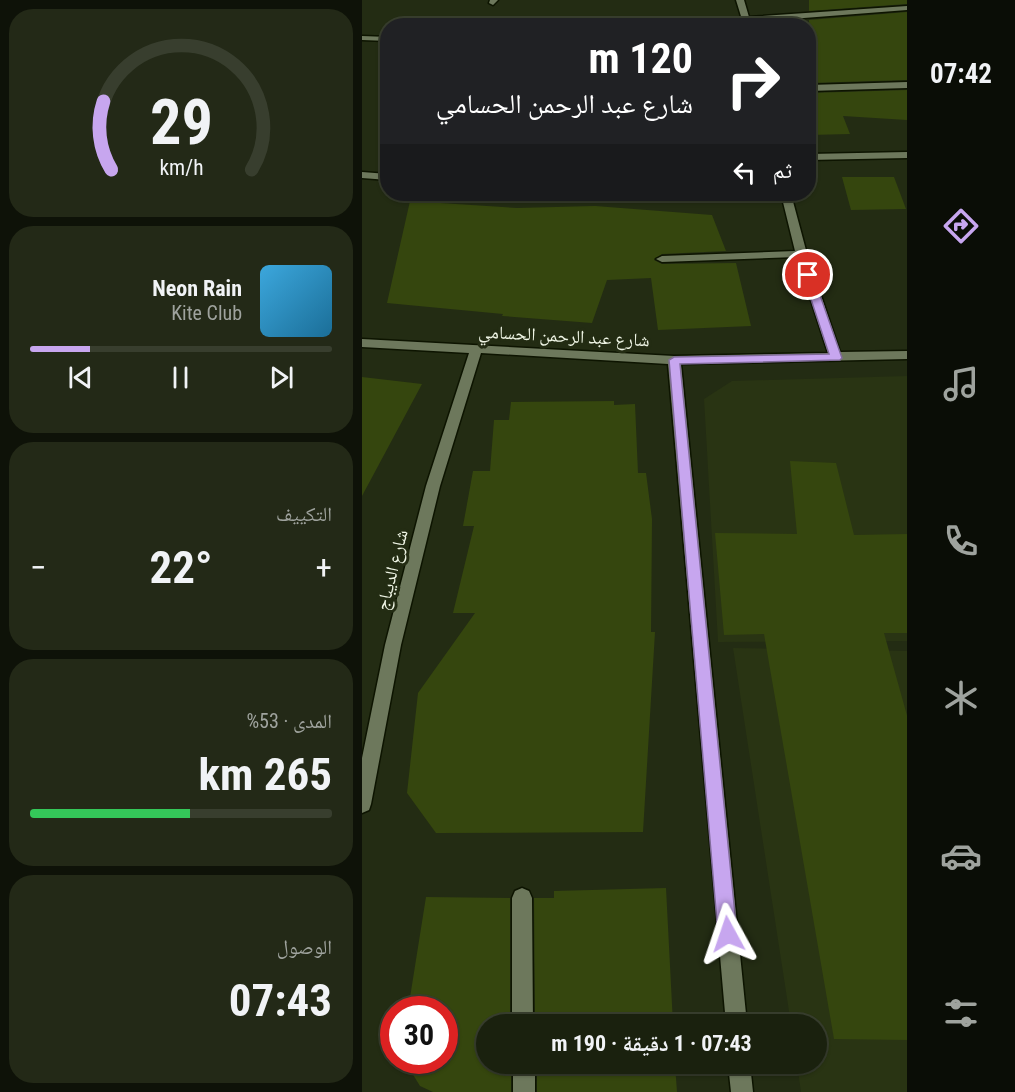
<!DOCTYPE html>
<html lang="ar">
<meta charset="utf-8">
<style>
:root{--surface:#1a210e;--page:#232917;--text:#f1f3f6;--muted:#9fa39e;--line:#383e2e;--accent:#c7a6ef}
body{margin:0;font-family:"Roboto Condensed","Noto Naskh Arabic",sans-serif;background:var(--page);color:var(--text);direction:rtl;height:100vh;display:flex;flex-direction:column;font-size:22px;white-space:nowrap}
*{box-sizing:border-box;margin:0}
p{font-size:20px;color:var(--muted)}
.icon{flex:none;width:33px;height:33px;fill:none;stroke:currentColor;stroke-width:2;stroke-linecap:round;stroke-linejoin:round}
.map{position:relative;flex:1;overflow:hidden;direction:ltr}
.panel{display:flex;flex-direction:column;gap:9px;padding:9px;background:#0e1208;width:362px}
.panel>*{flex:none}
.top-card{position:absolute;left:18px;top:18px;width:436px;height:183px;border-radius:24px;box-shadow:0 2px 4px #0004,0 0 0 2px var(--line);direction:rtl;background:#202124;color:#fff;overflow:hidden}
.speed{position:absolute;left:18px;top:996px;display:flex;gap:12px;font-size:30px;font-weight:700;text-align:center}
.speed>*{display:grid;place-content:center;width:78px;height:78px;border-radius:50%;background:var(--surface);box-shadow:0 2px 4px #0004,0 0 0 2px var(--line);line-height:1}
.speed .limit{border:9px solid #d22;background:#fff;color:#111}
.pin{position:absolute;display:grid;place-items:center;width:51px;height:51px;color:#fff;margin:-26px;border:3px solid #fff;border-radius:50%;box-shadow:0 2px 6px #0007}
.me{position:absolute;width:66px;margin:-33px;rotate:355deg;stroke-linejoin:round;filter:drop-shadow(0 0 4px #0008)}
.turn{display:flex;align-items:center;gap:21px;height:126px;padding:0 24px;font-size:27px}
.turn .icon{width:78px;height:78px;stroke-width:2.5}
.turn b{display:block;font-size:42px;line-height:51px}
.then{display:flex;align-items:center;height:57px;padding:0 24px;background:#0003;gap:12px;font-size:22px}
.big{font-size:45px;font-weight:700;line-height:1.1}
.panel .tile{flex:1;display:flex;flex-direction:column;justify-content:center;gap:9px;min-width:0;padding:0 21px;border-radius:24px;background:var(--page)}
.panel .dial{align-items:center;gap:0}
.dial svg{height:156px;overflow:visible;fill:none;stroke:var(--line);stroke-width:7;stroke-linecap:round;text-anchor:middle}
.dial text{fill:var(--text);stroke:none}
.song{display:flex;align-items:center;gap:18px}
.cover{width:72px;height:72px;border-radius:9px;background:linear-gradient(135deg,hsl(200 70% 55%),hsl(200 70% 35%))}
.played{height:6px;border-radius:3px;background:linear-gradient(90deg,var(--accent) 20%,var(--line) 20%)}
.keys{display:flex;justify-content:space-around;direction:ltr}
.heat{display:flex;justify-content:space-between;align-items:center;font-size:33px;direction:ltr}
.charge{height:9px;border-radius:4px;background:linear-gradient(90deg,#34c759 53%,var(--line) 0)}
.trip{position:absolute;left:114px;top:1014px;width:351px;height:60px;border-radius:30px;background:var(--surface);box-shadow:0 2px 4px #0004,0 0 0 2px var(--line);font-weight:700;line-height:60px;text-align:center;direction:rtl}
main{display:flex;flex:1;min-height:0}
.menu{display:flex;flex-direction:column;width:108px;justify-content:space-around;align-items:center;background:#0a0d06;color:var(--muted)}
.menu .icon{width:42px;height:42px}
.menu .current{color:var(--accent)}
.menu b{font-size:27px;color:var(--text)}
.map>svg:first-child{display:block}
</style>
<main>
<nav class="menu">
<b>07:42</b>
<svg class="icon current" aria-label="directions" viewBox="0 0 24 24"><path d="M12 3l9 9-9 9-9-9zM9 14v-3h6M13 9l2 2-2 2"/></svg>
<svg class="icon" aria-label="music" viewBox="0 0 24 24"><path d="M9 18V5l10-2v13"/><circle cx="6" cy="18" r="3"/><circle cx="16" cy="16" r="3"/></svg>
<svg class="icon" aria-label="phone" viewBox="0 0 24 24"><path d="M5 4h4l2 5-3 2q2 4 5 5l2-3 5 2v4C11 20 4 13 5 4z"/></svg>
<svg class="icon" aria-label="climate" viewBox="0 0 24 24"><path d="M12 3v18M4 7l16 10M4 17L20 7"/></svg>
<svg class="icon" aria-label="car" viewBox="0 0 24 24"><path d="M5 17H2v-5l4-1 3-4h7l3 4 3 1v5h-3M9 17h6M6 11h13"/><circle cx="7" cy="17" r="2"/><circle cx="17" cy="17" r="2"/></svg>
<svg class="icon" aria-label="filters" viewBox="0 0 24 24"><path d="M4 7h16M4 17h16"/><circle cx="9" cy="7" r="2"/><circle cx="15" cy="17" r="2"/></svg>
</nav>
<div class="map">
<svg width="546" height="1092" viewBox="0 0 546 1092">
<rect width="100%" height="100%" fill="#232c13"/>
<path fill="#293413" d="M545,376V641L356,642L342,399L370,381Z
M371,648L545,651V1092H439L435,1064H454V1024H429Z"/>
<path fill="#35460e" d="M447,0H546V4L447,11Z
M546,12V80L447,83V20Z
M546,90V120L481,116L488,134L447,135V93Z
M480,177H532L544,209L489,210Z
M48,201L155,208L233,206L350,215L364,251L300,254L292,260L300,264L374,263L389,326L296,330L289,278L245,280L230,323L140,316L141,314L25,303Z
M0,377L60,384L0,496Z
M252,401V405L273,404L276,473H284L290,519L289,632H293L281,832L74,833L45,793L56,693L113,613H91L112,526H101L111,471H128L132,420H147L149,402Z
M428,461L474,463L492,535L546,534V633H522L546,719V1040L472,1039L402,634L362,635L353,533L435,534Z
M304,888L311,1024H173L172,898H192V891Z
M64,897L148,898V1024H124V1064H149V1092H71L58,1086L42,1060H82V1010H46Z
M175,1064H313L315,1092H175Z"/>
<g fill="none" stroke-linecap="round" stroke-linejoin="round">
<defs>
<path id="minor" d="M128,0H136L131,5L127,3Z
M374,0H382L387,17L546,6V10L389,22L390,26H382Z
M0,36L26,37V41L0,40Z
M546,82V88L447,91V85Z
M546,152V158L447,160V154Z
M0,172L26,174V180L0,178Z
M419,194H429L445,254L478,352L546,351V359L319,364L385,1024H364L306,364L119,353L78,486L39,645L9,804L7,810L0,813V758L23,645L64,486L107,353L0,347V339L312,356L466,353L435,257L300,262L294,259L300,256L433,251Z
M160,888L167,891L170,898L171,1024H150V898L153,891Z
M151,1064H173V1092H151Z
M366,1064H388L391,1092H369Z"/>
</defs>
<use href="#minor" stroke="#0d1400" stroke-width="3"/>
<use href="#minor" fill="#6d785c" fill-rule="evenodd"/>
</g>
<path fill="#c7a6ef" stroke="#816c9b" stroke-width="1.5" d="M446,272L451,275L480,358L478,360L318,364L375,934L372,941L366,943L359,941L356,934L307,360L312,357L467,354L441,275Z"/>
<g text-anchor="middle" stroke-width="6" stroke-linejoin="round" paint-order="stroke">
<g font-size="18" fill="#eef4e4" stroke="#232c13">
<text transform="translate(202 336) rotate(3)" y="6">شارع عبد الرحمن الحسامي</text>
<text transform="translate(30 570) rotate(-76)" y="6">شارع الديباج</text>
</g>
</g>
</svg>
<div class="speed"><div class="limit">30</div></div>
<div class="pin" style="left:446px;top:275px;background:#d93025"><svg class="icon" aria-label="arrive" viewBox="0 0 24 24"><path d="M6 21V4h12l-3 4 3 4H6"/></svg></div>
<svg class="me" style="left:366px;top:934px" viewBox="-20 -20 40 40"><path d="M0-17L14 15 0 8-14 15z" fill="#c7a6ef" stroke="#fff" stroke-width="4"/></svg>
<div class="trip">07:43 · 1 دقيقة · 190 m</div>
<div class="top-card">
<div class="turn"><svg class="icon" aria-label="right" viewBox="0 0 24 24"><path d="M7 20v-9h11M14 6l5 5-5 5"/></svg><div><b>120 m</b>شارع عبد الرحمن الحسامي</div></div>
<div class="then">ثم<svg class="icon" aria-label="left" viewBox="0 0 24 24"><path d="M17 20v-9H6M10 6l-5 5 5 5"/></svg></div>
</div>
</div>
<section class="panel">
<div class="tile dial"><svg viewBox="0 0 100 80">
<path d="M14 69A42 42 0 1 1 86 69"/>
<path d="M14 69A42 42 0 0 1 10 34" stroke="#c7a6ef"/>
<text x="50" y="56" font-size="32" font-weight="700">29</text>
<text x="50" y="72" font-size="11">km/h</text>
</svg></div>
<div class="tile">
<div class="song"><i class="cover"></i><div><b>Neon Rain</b><p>Kite Club</p></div></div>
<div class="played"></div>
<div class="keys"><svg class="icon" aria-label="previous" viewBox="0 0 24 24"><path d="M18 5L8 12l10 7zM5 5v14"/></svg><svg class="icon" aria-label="pause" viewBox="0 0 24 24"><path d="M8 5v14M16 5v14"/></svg><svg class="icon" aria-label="next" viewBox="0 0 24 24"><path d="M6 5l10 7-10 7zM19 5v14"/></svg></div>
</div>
<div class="tile"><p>التكييف</p>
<div class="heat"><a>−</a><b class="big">22°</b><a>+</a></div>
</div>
<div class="tile"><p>المدى · 53%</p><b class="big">265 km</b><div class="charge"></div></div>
<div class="tile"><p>الوصول</p><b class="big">07:43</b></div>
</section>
</main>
